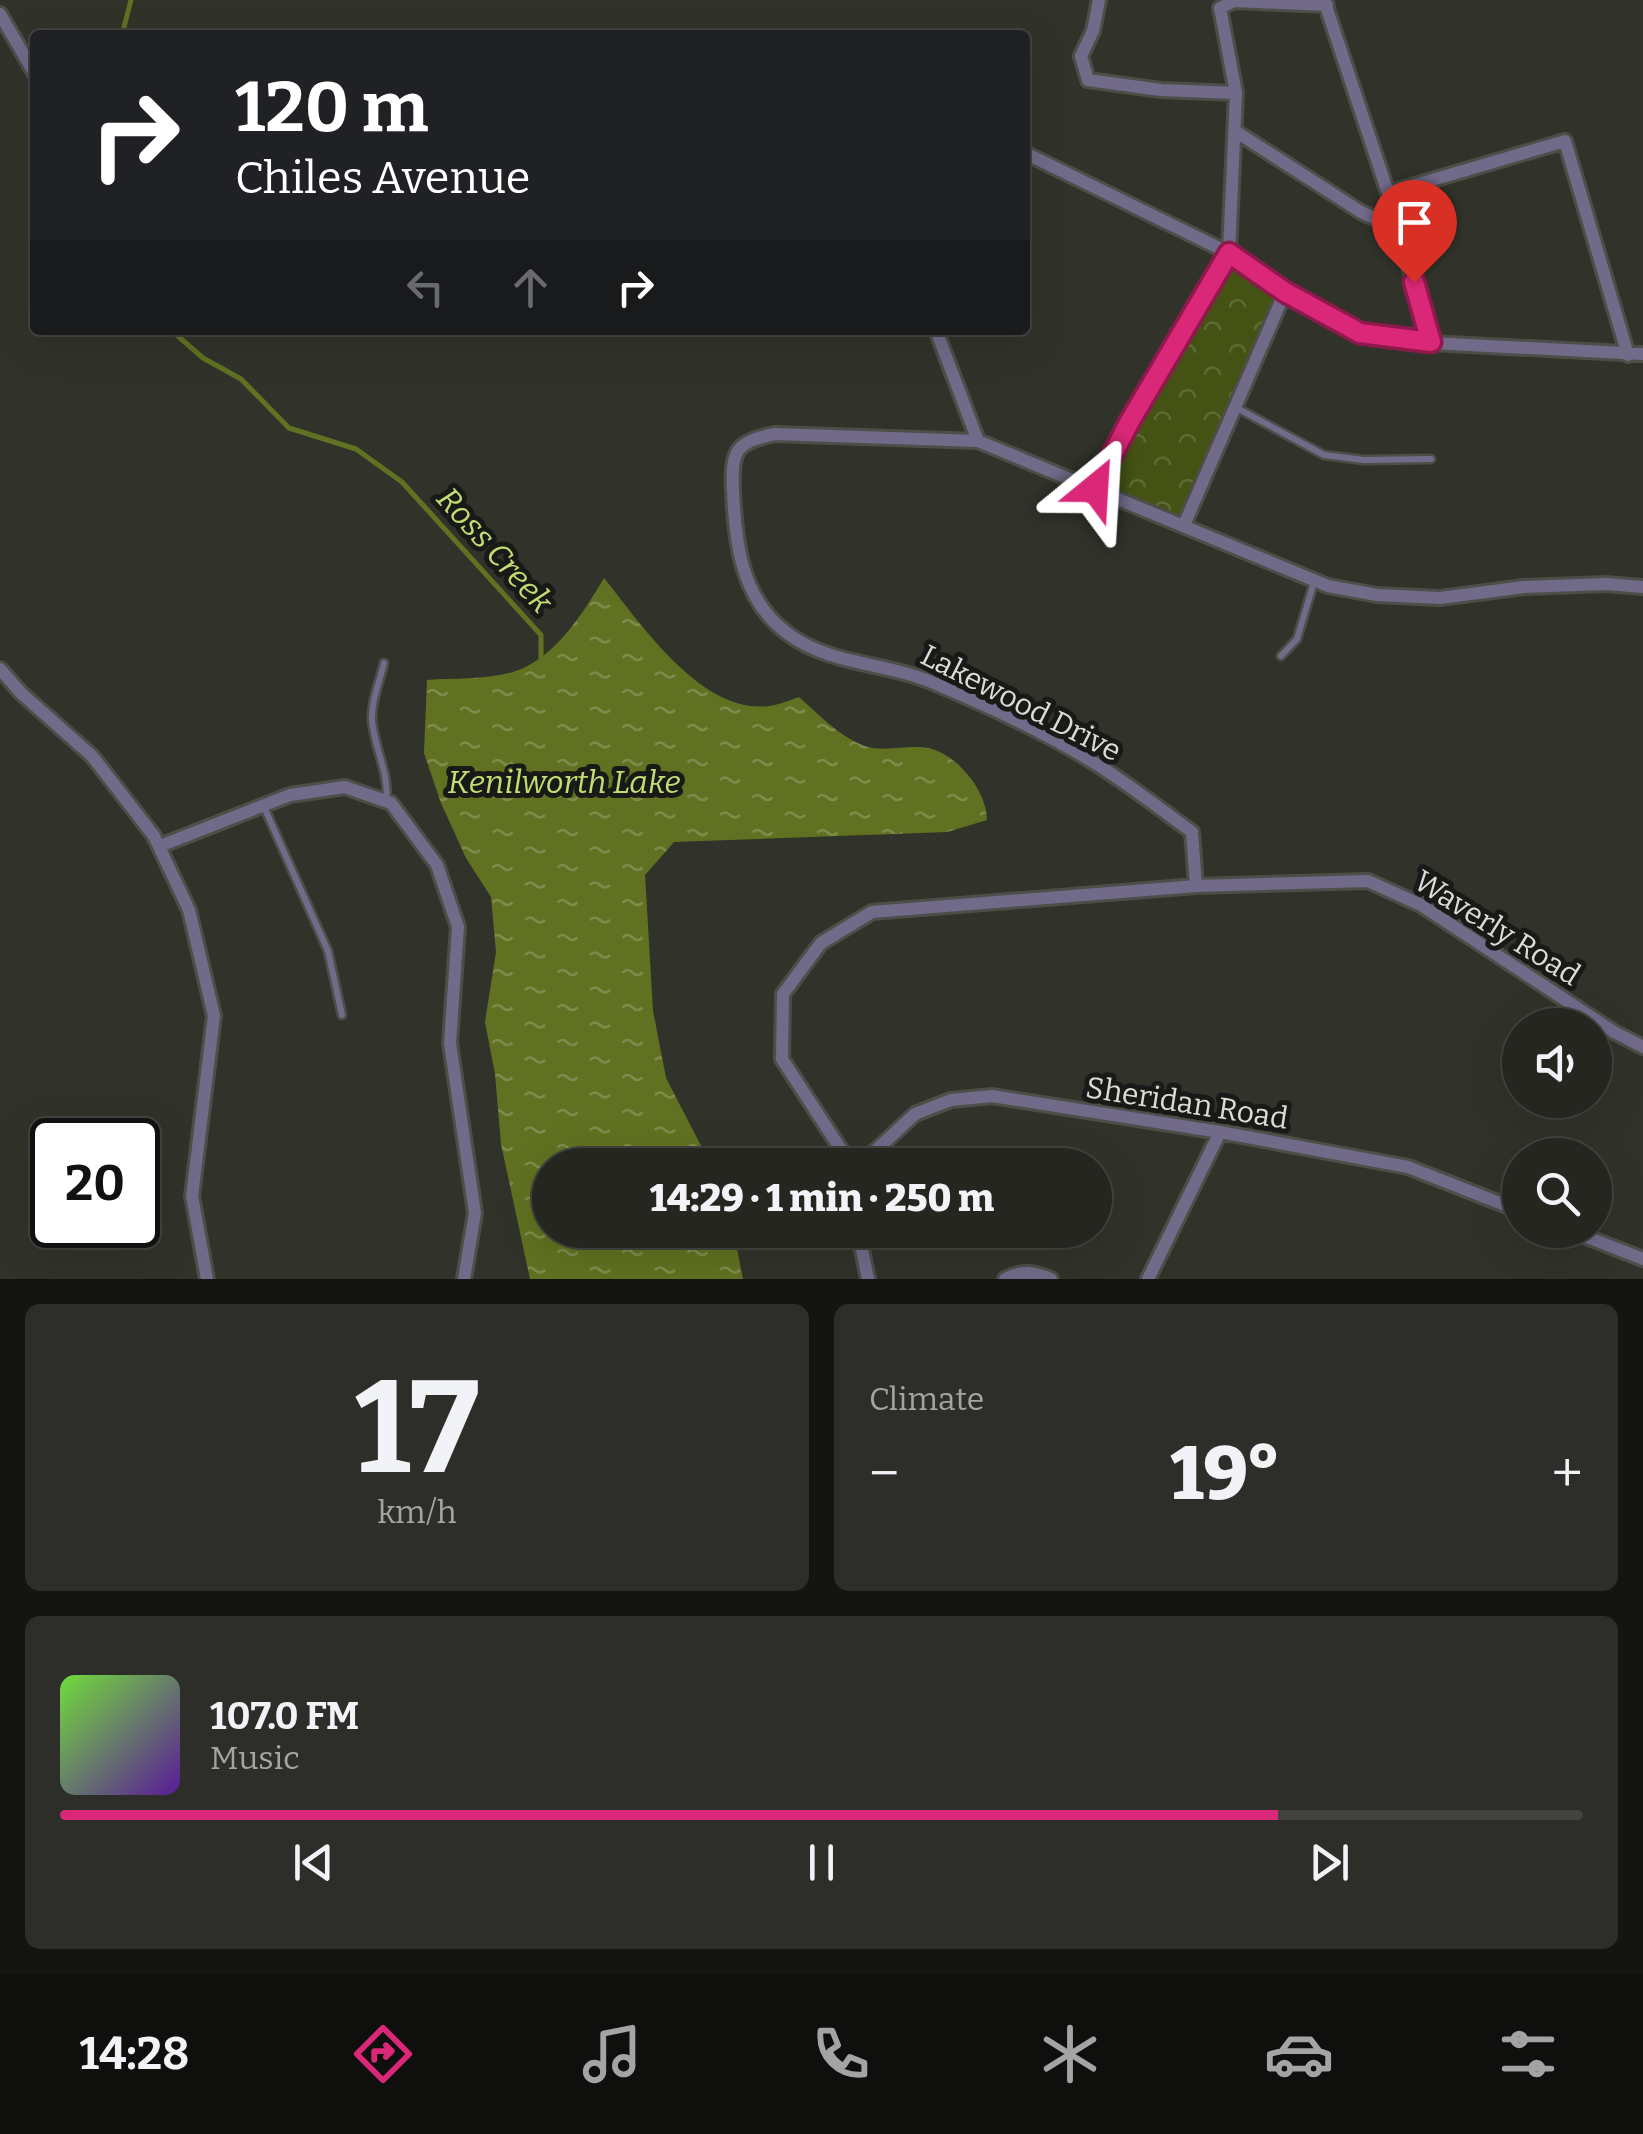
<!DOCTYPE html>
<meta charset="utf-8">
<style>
:root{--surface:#252620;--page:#2d2e29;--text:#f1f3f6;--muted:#a3a5a5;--line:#42433e;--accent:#db2777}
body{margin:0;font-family:Bitter,serif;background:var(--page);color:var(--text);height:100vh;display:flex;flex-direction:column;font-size:38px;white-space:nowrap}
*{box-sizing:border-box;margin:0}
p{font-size:32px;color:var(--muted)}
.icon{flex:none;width:55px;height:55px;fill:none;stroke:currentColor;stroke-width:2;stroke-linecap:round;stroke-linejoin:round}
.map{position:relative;height:1279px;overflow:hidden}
.side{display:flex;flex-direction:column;gap:25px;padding:25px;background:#141512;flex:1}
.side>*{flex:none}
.top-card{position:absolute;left:30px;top:30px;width:1000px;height:305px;border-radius:10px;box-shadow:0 10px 40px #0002,0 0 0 2px var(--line);background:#202124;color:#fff;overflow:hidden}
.fabs{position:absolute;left:1502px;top:1008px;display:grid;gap:20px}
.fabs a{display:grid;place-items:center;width:110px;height:110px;border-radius:50%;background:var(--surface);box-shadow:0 10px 40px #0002,0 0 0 2px var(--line);font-size:50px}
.speed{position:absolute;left:30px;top:1118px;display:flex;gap:20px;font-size:50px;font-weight:700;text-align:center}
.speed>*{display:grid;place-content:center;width:130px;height:130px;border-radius:50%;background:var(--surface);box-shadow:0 10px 40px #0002,0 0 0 2px var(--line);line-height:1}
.speed .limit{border:5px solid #111;border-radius:15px;background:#fff;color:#111}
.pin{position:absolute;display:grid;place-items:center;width:85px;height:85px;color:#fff;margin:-102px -42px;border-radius:50% 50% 50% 0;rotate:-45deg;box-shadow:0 0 10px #0007}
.pin .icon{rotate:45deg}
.me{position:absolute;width:110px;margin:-55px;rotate:27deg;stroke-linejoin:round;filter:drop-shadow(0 0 8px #0008)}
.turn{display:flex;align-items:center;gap:35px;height:210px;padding:0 40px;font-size:45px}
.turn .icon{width:130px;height:130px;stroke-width:2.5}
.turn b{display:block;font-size:70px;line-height:85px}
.lanes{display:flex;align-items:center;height:95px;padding:0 40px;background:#0003;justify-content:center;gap:50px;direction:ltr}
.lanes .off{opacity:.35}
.big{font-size:75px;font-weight:800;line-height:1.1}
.side .tile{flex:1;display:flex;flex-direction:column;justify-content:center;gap:15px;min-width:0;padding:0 35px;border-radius:15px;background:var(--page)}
.side .dial{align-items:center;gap:0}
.dial b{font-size:130px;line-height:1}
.song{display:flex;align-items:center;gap:30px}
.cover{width:120px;height:120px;border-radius:15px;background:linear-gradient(135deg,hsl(100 70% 55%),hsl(270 70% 35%))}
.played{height:10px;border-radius:5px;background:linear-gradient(90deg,var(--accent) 80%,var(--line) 80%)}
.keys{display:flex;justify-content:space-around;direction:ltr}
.heat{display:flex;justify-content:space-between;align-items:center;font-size:55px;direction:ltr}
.side .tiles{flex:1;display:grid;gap:25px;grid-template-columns:1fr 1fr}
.tile:last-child{grid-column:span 2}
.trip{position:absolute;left:532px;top:1148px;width:580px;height:100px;border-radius:50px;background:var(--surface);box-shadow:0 10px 40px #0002,0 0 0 2px var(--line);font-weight:800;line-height:100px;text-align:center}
.dock{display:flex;height:160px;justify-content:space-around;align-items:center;background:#0f0f0d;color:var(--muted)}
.dock .icon{width:70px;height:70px}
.dock .selected{color:var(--accent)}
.dock b{font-size:45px;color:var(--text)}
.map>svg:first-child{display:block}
</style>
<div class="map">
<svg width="1643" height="1279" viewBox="0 0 1643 1279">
<defs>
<pattern id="park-crowns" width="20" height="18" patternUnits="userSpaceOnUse" patternTransform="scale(2.5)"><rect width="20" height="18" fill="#445214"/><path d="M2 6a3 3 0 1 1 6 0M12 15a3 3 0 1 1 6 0" fill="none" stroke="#5e6a35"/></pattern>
<pattern id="water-ripples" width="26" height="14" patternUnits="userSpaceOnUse" patternTransform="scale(2.5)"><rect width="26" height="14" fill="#607221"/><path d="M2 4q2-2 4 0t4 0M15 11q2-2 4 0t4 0" fill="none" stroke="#7e8c4b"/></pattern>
</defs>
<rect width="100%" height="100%" fill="#31332b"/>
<path fill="url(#park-crowns)" d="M1229,253L1285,292L1184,525L1104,492Z"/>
<path fill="url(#water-ripples)" d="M604,578C640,623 702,715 769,706C779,705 790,700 799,697C818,714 838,735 862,745C883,754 910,743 932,749C959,757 987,792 987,820L947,832L674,842L645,875L653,1011L666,1078L711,1165H550V1230H733L743,1279H530L501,1144L495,1074L485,1022L496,952L491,897L466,858L441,803L424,753L427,680C455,678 486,680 513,672C555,659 583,613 604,578Z"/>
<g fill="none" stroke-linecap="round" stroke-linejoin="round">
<path stroke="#607221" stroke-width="5" d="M122,35L131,0
M171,330L203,358L241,379L289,428L356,449L402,482L541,635V658L544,663"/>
<defs>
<path id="lane" d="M1235,407L1324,455L1364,460L1431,459
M1095,488L1130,421L1228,254
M1281,656L1297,639L1314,582
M384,663C380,681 371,701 372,720C374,748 390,774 386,801
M264,807L328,951L342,1015"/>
<path id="street" d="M1099,0L1093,31L1081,56L1088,80L1161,90L1236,93
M1324,0L1388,193L1431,343
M0,14L35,74
M1235,131L1361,212L1381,221H1396
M1025,153L1229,253L1285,292L1360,333L1431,343L1643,354
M1388,193L1565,141L1628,355
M1229,253L1236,93L1220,8L1234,1L1327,5
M936,330L978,441
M1184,525L1285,292
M0,669L21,693L92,756L154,836L189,910L214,1016L192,1196L207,1279
M160,846L290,795L345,787L391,803L437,865L458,927L450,1043L475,1213L464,1279
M1196,886L1192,832C1159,808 1127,783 1093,762C1042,730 984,704 929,681C882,662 829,665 787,633C741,599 735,542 733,490C731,450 736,442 775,434L978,441L1328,586L1377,595L1440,598L1524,587L1606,584L1643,587
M851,1165L782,1059L783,994L821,943L872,912L1196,886L1368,881L1421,905L1614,1032L1643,1047
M860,1165L915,1114L951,1100L992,1096L1220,1132L1408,1167L1520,1211
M858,1230L868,1279
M1569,1230L1643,1259
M1005,1279C1022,1270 1034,1272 1051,1279
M1148,1279L1220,1132"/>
</defs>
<use href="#lane" stroke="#4c4e47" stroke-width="11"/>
<use href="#street" stroke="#4c4e47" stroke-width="18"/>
<use href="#lane" stroke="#716a89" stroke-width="6"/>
<use href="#street" stroke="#716a89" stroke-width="12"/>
</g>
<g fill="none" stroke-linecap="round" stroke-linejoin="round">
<defs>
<path id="route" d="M1095,488L1130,421L1229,253L1285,292L1360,333L1431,342L1414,282"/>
</defs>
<use href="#route" stroke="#8e194d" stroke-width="25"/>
<use href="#route" stroke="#db2777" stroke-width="18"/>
</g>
<g text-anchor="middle" stroke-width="10" stroke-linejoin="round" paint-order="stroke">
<g font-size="30" fill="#dadcd7" stroke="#191a17">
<text transform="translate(1021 703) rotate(27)" y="10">Lakewood Drive</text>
<text transform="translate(1497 928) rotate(32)" y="10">Waverly Road</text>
<text transform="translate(1187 1103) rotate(9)" y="10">Sheridan Road</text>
</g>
<g font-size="32" font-style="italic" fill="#c2dd72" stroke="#191a17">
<text transform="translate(495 550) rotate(48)" y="11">Ross Creek</text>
<text x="564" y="793">Kenilworth Lake</text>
</g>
</g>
</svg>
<div class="fabs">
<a><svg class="icon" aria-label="sound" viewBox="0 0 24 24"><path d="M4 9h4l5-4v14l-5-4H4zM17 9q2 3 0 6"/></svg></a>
<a><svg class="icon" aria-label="search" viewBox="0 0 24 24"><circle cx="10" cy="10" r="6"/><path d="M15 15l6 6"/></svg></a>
</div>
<div class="speed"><div class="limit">20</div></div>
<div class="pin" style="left:1414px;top:282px;background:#d93025"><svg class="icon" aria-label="arrive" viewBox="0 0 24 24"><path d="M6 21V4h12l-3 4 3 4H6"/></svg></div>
<svg class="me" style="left:1095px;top:488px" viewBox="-20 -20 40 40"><path d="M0-17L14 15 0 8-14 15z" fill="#db2777" stroke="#fff" stroke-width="4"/></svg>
<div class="trip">14:29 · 1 min · 250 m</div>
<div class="top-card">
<div class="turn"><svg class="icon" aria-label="right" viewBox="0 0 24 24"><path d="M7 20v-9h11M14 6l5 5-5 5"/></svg><div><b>120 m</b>Chiles Avenue</div></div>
<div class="lanes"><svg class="icon off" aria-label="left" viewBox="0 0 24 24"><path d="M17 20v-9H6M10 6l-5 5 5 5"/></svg><svg class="icon off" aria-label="ahead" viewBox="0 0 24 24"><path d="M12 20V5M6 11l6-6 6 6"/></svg><svg class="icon" aria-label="right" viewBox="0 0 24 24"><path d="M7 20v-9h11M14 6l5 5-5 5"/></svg></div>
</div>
</div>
<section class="side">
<div class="tiles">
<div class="tile dial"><b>17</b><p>km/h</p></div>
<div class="tile"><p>Climate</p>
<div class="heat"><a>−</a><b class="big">19°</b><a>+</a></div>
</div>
<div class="tile">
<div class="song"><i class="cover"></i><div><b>107.0 FM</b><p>Music</p></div></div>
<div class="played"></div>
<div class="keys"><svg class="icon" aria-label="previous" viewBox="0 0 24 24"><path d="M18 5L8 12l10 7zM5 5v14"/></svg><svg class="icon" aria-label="pause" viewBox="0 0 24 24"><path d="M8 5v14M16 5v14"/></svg><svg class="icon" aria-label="next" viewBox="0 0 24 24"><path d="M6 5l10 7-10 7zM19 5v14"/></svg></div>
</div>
</div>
</section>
<nav class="dock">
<b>14:28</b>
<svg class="icon selected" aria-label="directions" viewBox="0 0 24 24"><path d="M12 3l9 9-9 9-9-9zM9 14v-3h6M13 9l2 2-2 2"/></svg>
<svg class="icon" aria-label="music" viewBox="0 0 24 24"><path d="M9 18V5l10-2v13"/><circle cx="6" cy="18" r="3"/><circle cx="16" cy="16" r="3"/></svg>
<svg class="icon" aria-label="phone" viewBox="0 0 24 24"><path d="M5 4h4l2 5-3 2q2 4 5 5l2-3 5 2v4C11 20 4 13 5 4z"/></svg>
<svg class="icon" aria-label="climate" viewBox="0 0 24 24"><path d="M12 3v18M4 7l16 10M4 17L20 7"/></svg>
<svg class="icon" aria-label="car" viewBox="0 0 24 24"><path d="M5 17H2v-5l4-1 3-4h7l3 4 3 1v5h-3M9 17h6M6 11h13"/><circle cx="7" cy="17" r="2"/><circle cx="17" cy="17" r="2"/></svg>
<svg class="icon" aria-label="filters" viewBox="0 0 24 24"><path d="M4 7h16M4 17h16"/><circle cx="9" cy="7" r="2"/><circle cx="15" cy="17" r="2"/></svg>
</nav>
